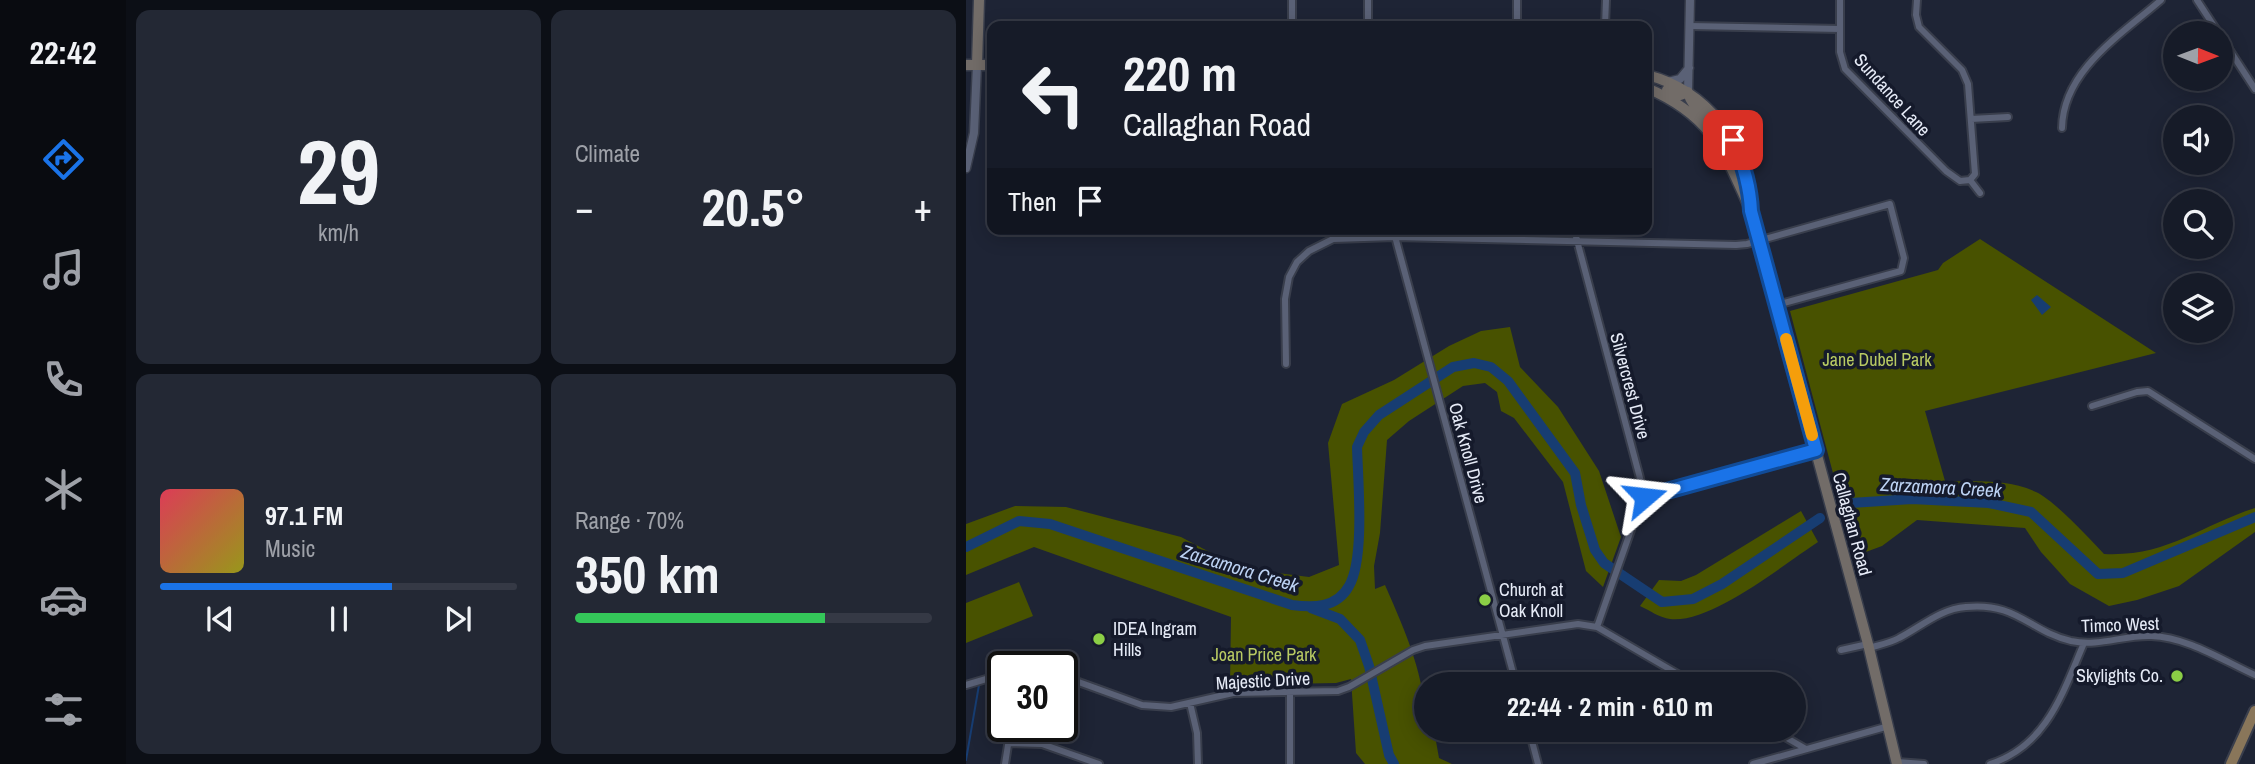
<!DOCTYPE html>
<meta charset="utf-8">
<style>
:root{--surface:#161b28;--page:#232834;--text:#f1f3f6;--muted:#9ea1a8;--line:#353945;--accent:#1a73e8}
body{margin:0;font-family:"Archivo Narrow",sans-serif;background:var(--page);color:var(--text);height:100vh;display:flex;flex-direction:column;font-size:26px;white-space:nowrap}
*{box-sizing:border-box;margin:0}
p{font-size:23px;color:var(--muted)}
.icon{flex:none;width:38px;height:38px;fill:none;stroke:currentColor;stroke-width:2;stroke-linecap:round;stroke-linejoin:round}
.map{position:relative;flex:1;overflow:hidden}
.panel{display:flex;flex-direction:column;gap:10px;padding:10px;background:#0c0f16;width:840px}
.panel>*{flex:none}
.hud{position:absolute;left:21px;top:21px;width:665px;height:214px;border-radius:14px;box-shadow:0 4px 18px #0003,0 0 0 2px var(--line);background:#161b28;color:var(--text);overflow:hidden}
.needle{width:46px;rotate:91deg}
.buttons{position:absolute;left:1197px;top:21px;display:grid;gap:14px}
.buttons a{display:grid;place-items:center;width:70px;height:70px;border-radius:50%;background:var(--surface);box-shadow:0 4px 18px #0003,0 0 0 2px var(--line);font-size:35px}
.speed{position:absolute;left:21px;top:651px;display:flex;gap:14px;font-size:35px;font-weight:700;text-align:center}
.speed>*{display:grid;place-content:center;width:91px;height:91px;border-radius:50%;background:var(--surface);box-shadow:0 4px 18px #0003,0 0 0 2px var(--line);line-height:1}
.speed .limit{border:4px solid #111;border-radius:10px;background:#fff;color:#111}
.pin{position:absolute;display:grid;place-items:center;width:60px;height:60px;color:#fff;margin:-30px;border-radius:14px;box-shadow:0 4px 10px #0006}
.me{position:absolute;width:77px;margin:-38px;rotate:73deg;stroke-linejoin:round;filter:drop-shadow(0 0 5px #0008)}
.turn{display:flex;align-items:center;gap:24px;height:147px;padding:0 21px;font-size:32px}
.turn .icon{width:91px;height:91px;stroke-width:2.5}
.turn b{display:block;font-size:49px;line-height:60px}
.then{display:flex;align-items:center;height:66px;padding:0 21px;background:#0003;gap:14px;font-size:26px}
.big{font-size:52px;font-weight:800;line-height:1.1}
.panel .card{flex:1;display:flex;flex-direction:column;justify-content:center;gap:10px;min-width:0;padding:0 24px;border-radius:14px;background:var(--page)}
.panel .dial{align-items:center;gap:0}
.dial b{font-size:91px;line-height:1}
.song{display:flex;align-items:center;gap:21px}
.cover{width:84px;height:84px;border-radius:10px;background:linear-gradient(135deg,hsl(350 70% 55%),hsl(60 70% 35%))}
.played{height:7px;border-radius:4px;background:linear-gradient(90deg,var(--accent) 65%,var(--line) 65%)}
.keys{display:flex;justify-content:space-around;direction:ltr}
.heat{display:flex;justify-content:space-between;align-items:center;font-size:38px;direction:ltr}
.charge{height:10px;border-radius:5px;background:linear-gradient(90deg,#34c759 70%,var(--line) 0)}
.panel .tiles{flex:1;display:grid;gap:10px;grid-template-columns:repeat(2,1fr)}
.trip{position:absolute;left:448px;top:672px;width:392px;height:70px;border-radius:35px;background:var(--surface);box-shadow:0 4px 18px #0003,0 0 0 2px var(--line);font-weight:800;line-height:70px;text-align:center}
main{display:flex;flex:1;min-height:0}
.tab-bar{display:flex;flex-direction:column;width:126px;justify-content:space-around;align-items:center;background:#090b10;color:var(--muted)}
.tab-bar .icon{width:49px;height:49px}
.tab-bar .current{color:var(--accent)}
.tab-bar b{font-size:32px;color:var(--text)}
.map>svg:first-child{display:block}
</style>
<main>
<nav class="tab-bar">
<b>22:42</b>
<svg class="icon current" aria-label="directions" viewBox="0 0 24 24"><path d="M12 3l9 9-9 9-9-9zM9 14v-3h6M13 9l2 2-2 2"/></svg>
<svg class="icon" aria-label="music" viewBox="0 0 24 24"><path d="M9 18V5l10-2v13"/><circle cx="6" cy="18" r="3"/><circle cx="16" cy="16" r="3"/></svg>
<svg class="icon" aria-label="phone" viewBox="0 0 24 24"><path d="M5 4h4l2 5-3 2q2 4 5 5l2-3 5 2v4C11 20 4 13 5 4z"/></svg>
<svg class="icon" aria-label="climate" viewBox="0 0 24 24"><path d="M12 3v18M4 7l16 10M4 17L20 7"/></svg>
<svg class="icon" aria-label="car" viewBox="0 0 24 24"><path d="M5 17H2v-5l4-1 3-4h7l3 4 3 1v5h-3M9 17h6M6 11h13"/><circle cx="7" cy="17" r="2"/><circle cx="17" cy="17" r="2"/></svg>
<svg class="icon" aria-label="filters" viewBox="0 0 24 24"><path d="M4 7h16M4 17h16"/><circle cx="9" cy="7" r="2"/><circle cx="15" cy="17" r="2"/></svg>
</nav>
<section class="panel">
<div class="tiles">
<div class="card dial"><b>29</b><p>km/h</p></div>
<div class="card"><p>Climate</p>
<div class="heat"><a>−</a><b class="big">20.5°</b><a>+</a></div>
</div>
<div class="card">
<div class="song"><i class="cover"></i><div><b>97.1 FM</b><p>Music</p></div></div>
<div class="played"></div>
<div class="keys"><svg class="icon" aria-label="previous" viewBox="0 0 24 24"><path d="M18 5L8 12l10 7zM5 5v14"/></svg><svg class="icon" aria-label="pause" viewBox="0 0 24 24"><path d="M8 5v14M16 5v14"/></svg><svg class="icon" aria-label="next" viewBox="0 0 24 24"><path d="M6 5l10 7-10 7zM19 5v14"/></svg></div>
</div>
<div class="card"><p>Range · 70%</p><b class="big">350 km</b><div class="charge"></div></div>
</div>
</section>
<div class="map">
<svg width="1289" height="764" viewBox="0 0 1289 764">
<rect width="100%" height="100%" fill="#1e2435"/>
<path fill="#485200" d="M1014,239L1190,353L959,411L979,481C1008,482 1042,478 1070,492C1089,501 1122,537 1138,554C1201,557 1233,526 1289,508V532L1213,586L1171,600L1143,606L1104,584L1075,552L1059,528L951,520L916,546L889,556L824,311L972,270L977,263Z
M544,327L554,367L592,407L633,471L655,537L637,587L620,571L597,482L548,418L535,411L531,392L519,383L497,386L443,421L421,440L414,533L408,566L409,589L419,585C440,633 460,677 460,730H468L473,758L486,764H399L390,753L385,679L370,683L264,685L265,617L68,547L0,575V524L49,506L100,507L215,537L274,568L343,577L373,565L362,443L376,404L428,380L483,346L515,331Z
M835,511L852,542C818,564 745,624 704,619C694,618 683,610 674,606L693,580L715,581L730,575Z
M53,582L67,616L0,643V603Z"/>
<path fill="#173d72" d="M1071,295L1085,307L1076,315L1065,300Z"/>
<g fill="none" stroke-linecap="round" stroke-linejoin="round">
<path stroke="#173d72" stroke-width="2" d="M0,760L13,685"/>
<path stroke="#173d72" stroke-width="10" d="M876,508L885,503L946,499L1023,503L1065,512L1132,574L1157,573L1289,517
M0,547L53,521L84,524L326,605C347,608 371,608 383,586C399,559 392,481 391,447L398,432L413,415L487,367L508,363L525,367L542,381L609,473L615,505L629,550L638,563L696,602L727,599L756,584L854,518
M345,608L374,619L394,640L403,666L423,755L428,764"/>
<defs>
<path id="minor" d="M874,0V52L879,69L980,171L994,181L1004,180
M951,0L950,15L953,27L996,70L1002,84L1009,174L1004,180
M1231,0L1289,89
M326,26V0
M402,26V0
M551,26V0
M639,26L640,0
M724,26L874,29
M1005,119L1042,117
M1096,128C1097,70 1156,34 1195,0
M1004,180L1014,193
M427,229L550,684
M608,229L679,497L673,507L631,627
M320,364L319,299L323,277L331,262L343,251L367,239L429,237L770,245L781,244L924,204L938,258L935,271L811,305
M1126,406L1171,392L1182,391L1289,459
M679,497L850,450
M903,648C913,645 924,643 933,638C956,626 974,609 1000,607C1051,602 1063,631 1105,641C1133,647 1157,635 1185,636C1221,637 1256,660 1289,675
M875,650L902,644
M96,676L176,705L205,707L267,693L372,691L383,687L447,650L459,646L612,624L631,627L729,684
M0,685L37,674
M324,692V764
M224,703L231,733L232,764
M563,730L572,764
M807,730L840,749
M42,743L76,744L133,764
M931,762L958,764
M39,764L45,726
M787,764L923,726
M1024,764C1081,746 1097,692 1118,643"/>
<path id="tertiary" d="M702,82L714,79L723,68
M722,92L724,0
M0,168L8,133L11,65"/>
<path id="secondary" d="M0,65H26
M11,65L13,0
M681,75C740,90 782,143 785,204
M681,88C746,116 758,151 785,211L902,644L931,764
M701,90L714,95L722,92C724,106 749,126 759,141"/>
<path id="primary" d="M1265,764L1289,711"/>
</defs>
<use href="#minor" stroke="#393e4c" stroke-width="10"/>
<use href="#tertiary" stroke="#393e4c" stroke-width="11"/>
<use href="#secondary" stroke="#393e4c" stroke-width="13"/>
<use href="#primary" stroke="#393e4c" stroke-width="14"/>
<use href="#minor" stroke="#5a6176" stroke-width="6"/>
<use href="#tertiary" stroke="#5a6176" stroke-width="8"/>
<use href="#secondary" stroke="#726c68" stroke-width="10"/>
<use href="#primary" stroke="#89765a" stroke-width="10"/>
</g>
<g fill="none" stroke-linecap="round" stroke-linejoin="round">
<defs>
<path id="route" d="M679,497L850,450L785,211C784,186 777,163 767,140"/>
</defs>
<use href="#route" stroke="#114b97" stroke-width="18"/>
<use href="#route" stroke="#1a73e8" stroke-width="12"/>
<path stroke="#f59e0b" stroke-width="12" d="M820,339L846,435"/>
</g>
<g fill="#8bce46" stroke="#151a2b" stroke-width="2.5">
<circle cx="519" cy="600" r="7"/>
<circle cx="133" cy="639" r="7"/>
<circle cx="1211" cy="676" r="7"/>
</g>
<g text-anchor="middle" stroke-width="7" stroke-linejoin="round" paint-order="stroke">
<g font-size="18" fill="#e7ecf8" stroke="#151a2b">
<text transform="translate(926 95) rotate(48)" y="6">Sundance Lane</text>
<text transform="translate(664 386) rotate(75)" y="6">Silvercrest Drive</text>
<text transform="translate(502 453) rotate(75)" y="6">Oak Knoll Drive</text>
<text transform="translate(886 524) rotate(75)" y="6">Callaghan Road</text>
<text transform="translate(1154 625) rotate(-2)" y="6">Timco West</text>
<text transform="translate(297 681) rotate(-3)" y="6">Majestic Drive</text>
</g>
<g font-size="18" fill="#b9cb63" stroke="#151a2b">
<text x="911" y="366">Jane Dubel Park</text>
<text x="298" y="661">Joan Price Park</text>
</g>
<g font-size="18" fill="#e7ecf8" stroke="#151a2b" text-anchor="start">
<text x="533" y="596">Church at<tspan x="533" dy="21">Oak Knoll</tspan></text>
<text x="147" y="635">IDEA Ingram<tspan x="147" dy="21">Hills</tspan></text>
<text x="1197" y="682" text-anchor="end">Skylights Co.</text>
</g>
<g font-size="19" font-style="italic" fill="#bdd3f4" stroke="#151a2b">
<text transform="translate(975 487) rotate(3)" y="7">Zarzamora Creek</text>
<text transform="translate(274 568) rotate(17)" y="7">Zarzamora Creek</text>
</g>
</g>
</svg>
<div class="buttons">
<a><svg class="needle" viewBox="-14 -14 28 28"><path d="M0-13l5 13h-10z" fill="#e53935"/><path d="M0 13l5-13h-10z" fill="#9ea1a8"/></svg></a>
<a><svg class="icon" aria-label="sound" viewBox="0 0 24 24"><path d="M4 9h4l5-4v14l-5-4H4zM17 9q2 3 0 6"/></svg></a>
<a><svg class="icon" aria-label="search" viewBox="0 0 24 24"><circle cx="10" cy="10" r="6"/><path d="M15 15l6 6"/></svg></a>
<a><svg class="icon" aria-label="layers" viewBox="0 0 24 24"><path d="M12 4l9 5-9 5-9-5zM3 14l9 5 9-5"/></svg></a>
</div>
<div class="speed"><div class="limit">30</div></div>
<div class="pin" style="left:767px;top:140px;background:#d93025"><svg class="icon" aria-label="arrive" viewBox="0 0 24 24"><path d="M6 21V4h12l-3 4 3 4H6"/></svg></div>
<svg class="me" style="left:679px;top:497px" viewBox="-20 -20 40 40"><path d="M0-17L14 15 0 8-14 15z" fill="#1a73e8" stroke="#fff" stroke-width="4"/></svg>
<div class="trip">22:44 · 2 min · 610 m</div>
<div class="hud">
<div class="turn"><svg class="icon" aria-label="left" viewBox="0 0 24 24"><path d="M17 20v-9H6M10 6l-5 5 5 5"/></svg><div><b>220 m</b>Callaghan Road</div></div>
<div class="then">Then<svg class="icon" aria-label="arrive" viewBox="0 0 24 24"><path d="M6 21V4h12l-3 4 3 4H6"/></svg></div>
</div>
</div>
</main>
